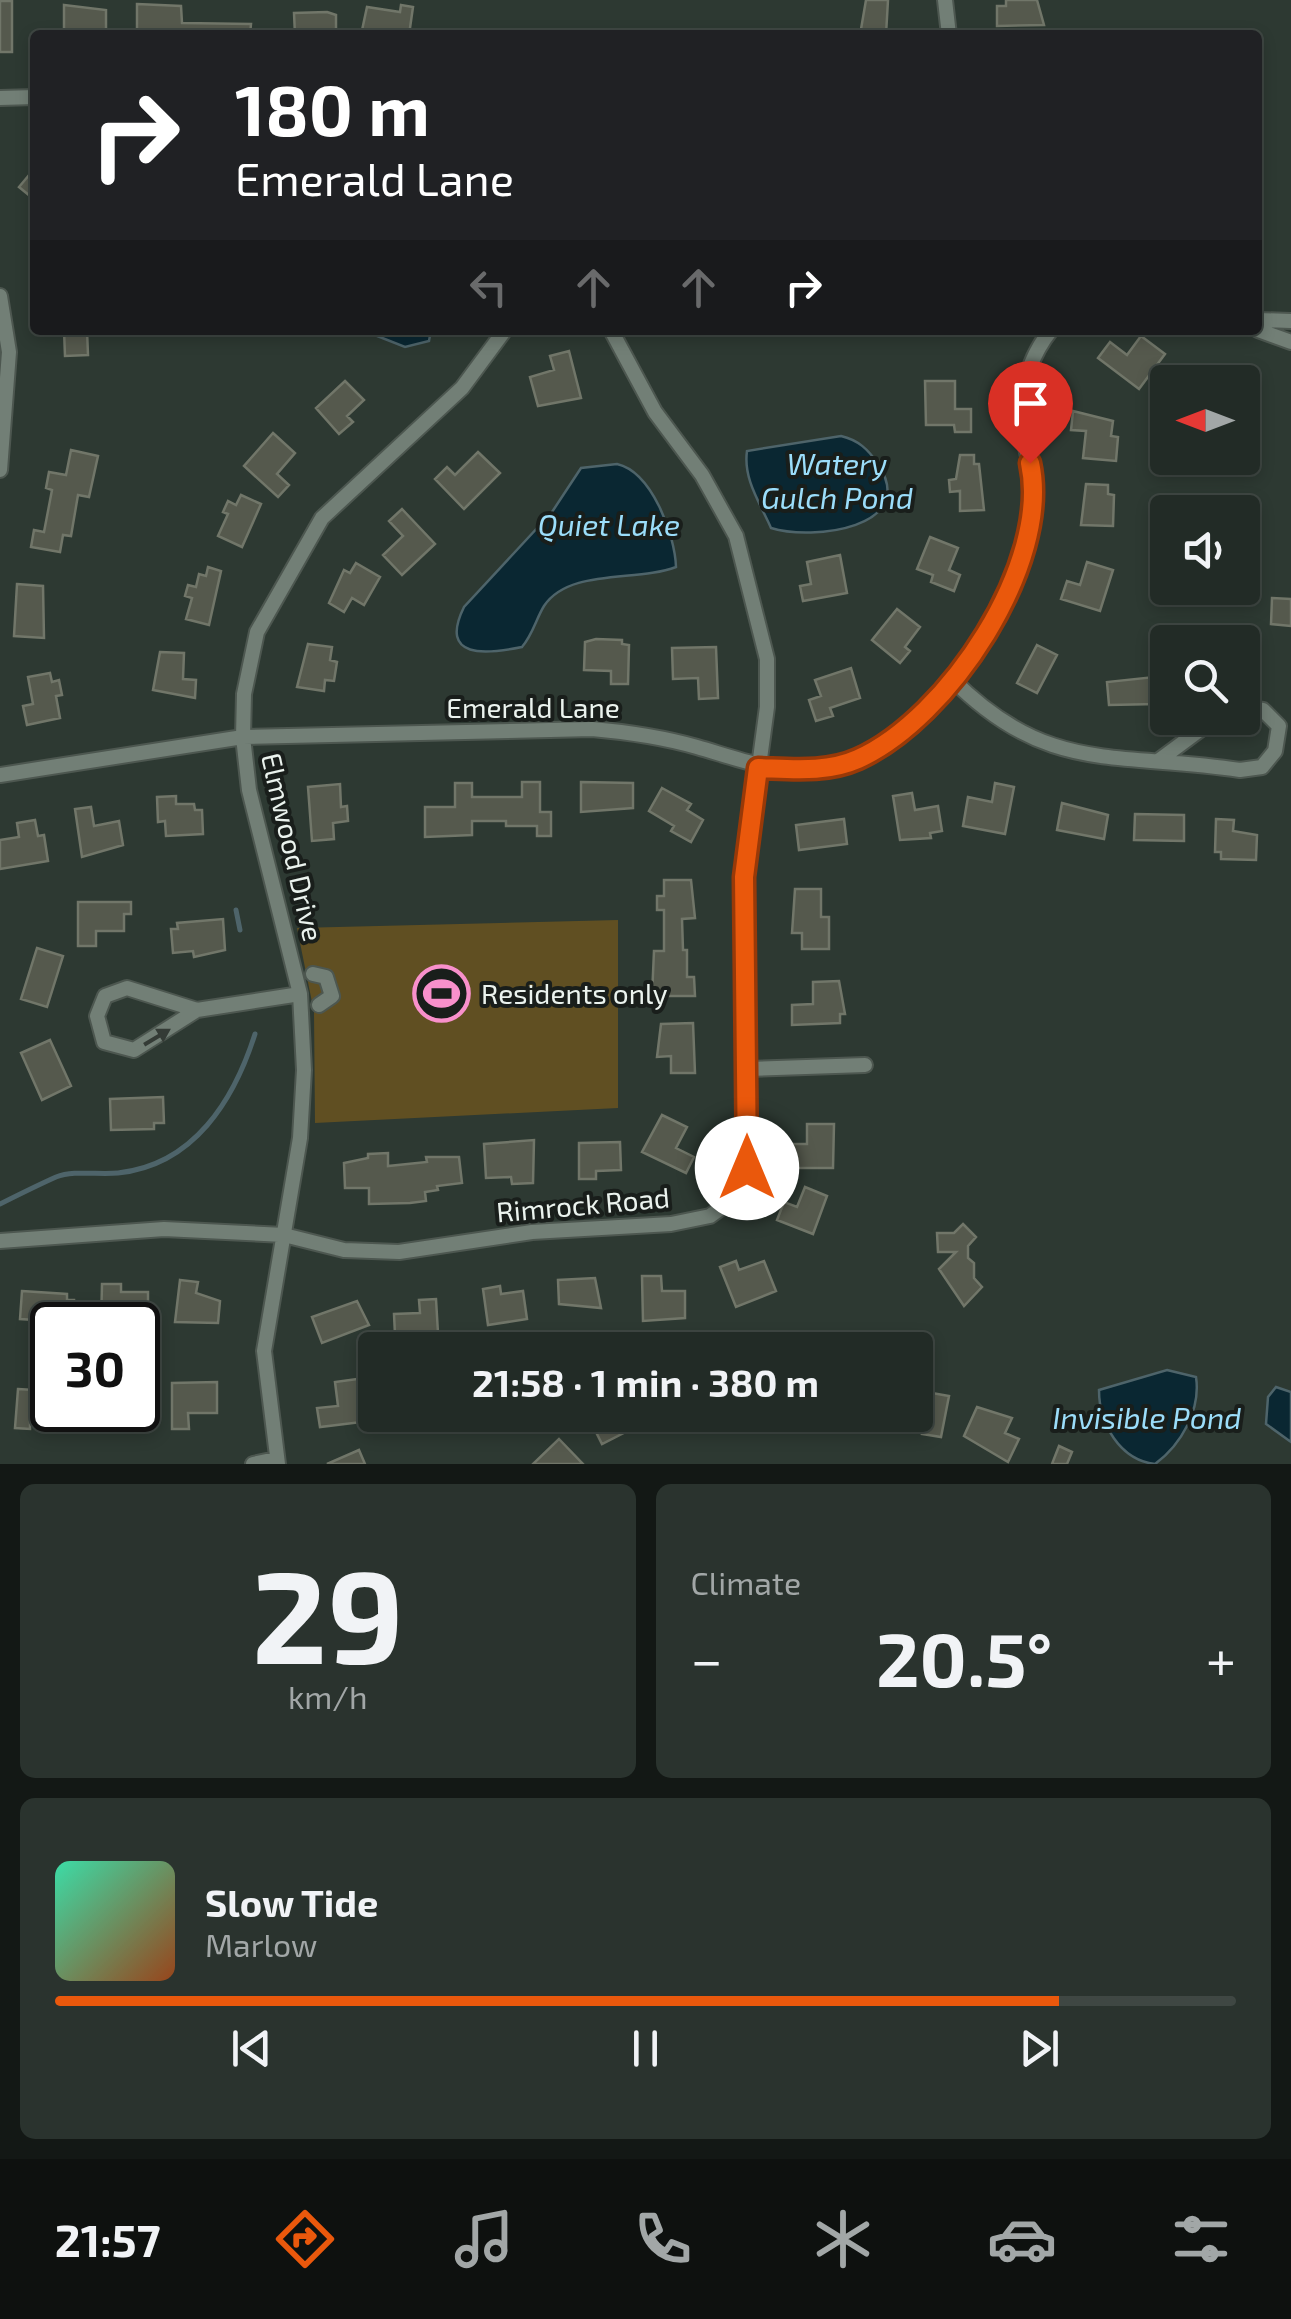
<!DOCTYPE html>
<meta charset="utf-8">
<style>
:root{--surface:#222b26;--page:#2a332e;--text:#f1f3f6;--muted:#a2a7a7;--line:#3f4743;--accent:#ea580c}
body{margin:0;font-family:"Exo 2",sans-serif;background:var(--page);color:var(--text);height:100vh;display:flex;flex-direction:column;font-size:38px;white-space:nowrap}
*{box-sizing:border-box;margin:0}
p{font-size:32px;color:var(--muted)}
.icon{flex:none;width:55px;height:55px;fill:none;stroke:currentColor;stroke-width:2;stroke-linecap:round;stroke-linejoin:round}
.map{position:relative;height:1464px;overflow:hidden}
.drawer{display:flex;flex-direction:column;gap:20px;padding:20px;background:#131815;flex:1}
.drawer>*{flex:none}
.banner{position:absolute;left:30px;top:30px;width:1232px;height:305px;border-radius:10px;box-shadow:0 5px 15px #0003,0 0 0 2px var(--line);background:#202124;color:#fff;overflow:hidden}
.needle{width:65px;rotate:270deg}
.controls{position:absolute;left:1150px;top:365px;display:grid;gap:20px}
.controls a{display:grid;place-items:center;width:110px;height:110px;border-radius:10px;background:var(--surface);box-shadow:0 5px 15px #0003,0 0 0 2px var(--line);font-size:50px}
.speed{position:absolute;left:30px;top:1302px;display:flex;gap:20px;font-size:50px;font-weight:700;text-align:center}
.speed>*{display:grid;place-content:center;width:130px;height:130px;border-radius:50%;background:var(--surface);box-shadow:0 5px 15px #0003,0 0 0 2px var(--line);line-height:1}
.speed .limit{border:5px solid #111;border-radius:15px;background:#fff;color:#111}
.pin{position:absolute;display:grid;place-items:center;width:85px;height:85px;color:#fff;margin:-102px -42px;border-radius:50% 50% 50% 0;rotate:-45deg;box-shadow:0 0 10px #0007}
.pin .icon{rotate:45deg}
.me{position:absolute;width:110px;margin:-55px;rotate:0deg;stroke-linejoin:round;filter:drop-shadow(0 0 8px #0008)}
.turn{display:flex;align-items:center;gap:35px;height:210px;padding:0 40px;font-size:45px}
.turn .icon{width:130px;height:130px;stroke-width:2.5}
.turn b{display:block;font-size:70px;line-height:85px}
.lanes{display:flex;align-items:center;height:95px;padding:0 40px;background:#0003;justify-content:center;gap:50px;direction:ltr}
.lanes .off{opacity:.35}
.big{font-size:75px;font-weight:700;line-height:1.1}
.drawer .card{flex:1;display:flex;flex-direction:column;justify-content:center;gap:15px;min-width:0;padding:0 35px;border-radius:15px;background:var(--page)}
.drawer .dial{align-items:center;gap:0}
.dial b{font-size:130px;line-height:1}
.song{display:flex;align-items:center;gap:30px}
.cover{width:120px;height:120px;border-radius:15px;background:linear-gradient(135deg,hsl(160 70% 55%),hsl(20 70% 35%))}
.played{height:10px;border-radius:5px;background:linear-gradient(90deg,var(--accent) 85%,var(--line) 85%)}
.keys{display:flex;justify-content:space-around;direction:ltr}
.heat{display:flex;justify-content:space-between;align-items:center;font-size:55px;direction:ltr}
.drawer .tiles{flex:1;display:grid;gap:20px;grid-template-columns:1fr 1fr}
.card:last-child{grid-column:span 2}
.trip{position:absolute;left:358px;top:1332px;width:575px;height:100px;border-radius:10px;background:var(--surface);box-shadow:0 5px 15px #0003,0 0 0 2px var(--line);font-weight:700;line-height:100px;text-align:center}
.dock{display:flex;height:160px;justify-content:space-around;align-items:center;background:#0e110f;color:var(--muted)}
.dock .icon{width:70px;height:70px}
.dock .on{color:var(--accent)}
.dock b{font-size:45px;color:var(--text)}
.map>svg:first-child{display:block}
</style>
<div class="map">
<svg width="1291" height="1464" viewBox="0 0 1291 1464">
<rect width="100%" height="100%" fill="#2d3932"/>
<path fill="#604f22" d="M618,920V1108L315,1123L314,1012L297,928Z"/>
<path fill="#0a2732" stroke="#4e646a" stroke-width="2.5" d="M362,330H431L429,341L405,347Z
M841,436C858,440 868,449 878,464C920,528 812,541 771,528C760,503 743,479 747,451Z
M617,464C652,472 675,535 676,567C637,582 569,568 544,606C536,619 533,634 522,647C487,654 438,660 464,607L552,512L581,468Z
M1167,1370L1196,1377C1201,1410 1181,1445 1155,1464C1120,1460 1099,1424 1099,1390Z
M1276,1387L1291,1392V1442L1266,1424L1268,1397Z"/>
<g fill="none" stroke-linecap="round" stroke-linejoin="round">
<path stroke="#4e646a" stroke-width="5" d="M236,910L240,930
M0,1204C18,1195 38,1185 56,1177C74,1170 98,1175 118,1173C194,1165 234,1100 255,1034"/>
</g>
<path fill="#55594d" stroke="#717669" stroke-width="2.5" d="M866,0H888L886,35H860Z
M1006,0H1037L1044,25L997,26V6H1006Z
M0,1H12V52H0Z
M137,4L181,6L182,23L251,24L250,35H137Z
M64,5L106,10V35H64Z
M401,5L413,7L409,35H361L367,7L400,12Z
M327,12L336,15V35H295L294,13Z
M35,168V200L19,187Z
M64,330H87L88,355L65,356Z
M1141,336L1165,354L1139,389L1098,358L1110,342L1127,355Z
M569,351L581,398L538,406L530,377L554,370L550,356Z
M345,381L364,400L347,416L353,422L339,434L316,408Z
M925,381H955V409H971V432H955L954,425H926Z
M1073,411L1113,421L1111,436L1118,437L1116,461L1083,458L1086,431L1071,430Z
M273,433L295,453L277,474L289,485L278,497L244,466Z
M71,450L98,456L89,497L78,495L71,536L63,535L60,552L31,547L34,530L44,532L52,490L46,488L49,472L66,475Z
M478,452L500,473L464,509L435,479L447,467L455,475Z
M960,455H974V464H979L984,510L960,511V491L950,492L949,480L956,479Z
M1086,484L1108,485V494L1114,495L1113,526L1081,525Z
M241,495L261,504L242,547L218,536L228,514L223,512L228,501L236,505Z
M402,509L435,544L402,575L383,555L403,536L389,521Z
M930,537L958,548L949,570L960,575L954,591L931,582L933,575L917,569Z
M840,555L847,593L803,601L800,586L811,584L807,562Z
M1087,562L1113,570L1100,611L1061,599L1067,581L1080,585Z
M356,563L380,577L364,605L352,598L344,612L329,603L344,570L350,573Z
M208,567L221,571L209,625L186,619L192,598L185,596L188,585L196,587L199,574L206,576Z
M17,584L43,586L44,638L14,636Z
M1272,598L1291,599V626L1271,624Z
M897,609L920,627L905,647L910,651L900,663L872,640Z
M596,639L622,640V644L629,645L628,684H611V671L584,670L585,642Z
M308,644L332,647L330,660L337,662L334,681L325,680L324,691L297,687Z
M1037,645L1057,655L1037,693L1017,683Z
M716,647L718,698L699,699L698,678L673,679L672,648Z
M160,652L184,653L183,679L196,680L195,698L153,690Z
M851,668L860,698L830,708L833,716L816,721L809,700L821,696L815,680Z
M50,673L52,682L59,680L62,695L56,696L60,718L27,725L23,706L33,704L28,677Z
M1154,677L1157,704L1109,705L1107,682Z
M522,782H540V812H551V836H537V826H506V821H472V835L425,837V807H455V783H472V797H522Z
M581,782L633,783V808L581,812Z
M995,783L1014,787L1005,834L963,826L968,797L992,802Z
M340,784L341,807L347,806L348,821L333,823L334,839L312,841L308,787Z
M662,788L691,804L687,810L703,820L691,842L671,831L674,826L649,811Z
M912,793L915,810L938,806L942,831L930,833L931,838L900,840L893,796Z
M176,796V804H194L195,810H202L203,834L166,836L165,821L158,822L157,797Z
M1062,803L1108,815L1104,839L1057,830Z
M91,807L94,826L119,821L123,845L82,857L75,809Z
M1135,814L1184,815V841L1134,840Z
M844,819L847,844L799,850L796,825Z
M1216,819L1234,820L1233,831L1257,835L1256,860L1221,859V852H1215Z
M35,820L38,836L44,835L48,861L0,869V840L19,837L17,823Z
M664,880H691L695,918L682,919L683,950H687V977H694L695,996H652L654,951H664V910H657V896H664Z
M795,889H821V917H829V949H802V933H792Z
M78,902H131V914H124V931H96V946H78Z
M223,919L225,950L194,957L193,951L173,953L171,929H178L177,923Z
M37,948L63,956L47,1007L21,999Z
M839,981L845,1014H840V1023L792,1025V1005L813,1004V982Z
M693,1023L695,1073H671V1056L657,1057L661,1024Z
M50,1040L71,1086L42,1100L21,1053Z
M163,1097L164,1123H154V1129L111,1130L110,1099Z
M662,1115L687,1127L676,1148L694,1157L686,1173L642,1152Z
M807,1124H834L833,1168H793V1144H807Z
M534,1140L533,1183L512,1184L511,1177L486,1178L484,1144Z
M620,1142L621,1170L596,1171V1179H579V1143Z
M388,1153V1166L427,1162L426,1157H459L462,1183L437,1186L438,1190L425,1192L426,1201L410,1203L369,1204V1188H345L344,1163L368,1158V1154Z
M805,1187L827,1196L813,1234L777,1220L784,1202L797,1207Z
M963,1224L976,1237L968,1246V1258L974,1263V1278L982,1287L964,1306L939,1269L956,1252H938L937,1233H954Z
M736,1261L739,1270L764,1261L776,1291L736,1307L720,1267Z
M642,1276H661L662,1291H685V1318L643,1321Z
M595,1278L601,1308L559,1304L558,1280Z
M180,1280L198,1282L196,1293L220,1301L218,1323L175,1322Z
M102,1284H121V1292H148V1320H114L113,1325H101Z
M500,1286L501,1294L523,1291L527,1319L488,1325L483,1289Z
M22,1291L67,1294V1300H74L73,1325L34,1324L35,1320L20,1319Z
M436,1299L438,1333L395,1335L394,1314L420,1313L419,1300Z
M357,1301L369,1325L322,1343L312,1317Z
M365,1378L370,1421L320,1427L317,1408L338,1406L335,1382Z
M217,1382V1413H188L189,1429H172V1383Z
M18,1389L50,1391L55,1424L30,1422V1429L15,1428Z
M915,1390L949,1396L941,1437L922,1434L925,1418L915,1416Z
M977,1407L1012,1418L1005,1433L1019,1439L1008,1462L964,1436Z
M605,1415H659L602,1444L591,1422Z
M559,1439L583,1464H533Z
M1059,1446L1072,1452L1067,1464H1052Z
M359,1450L365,1464H327Z"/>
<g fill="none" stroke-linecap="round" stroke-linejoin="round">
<defs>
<path id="street" d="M945,0L949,35
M0,98L35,97
M0,296L9,352L0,470
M1258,320L1291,321
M1258,330L1291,342
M951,678C1048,776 1117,751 1240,770L1262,767L1275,751L1279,726L1263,710L1242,707
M1158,761L1216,718
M0,775L243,737L592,729C627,732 662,737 697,747C735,758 767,771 808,770C835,770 870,757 893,741C923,718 987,639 1004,605C1021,571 1032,535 1035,496C1037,482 1030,466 1027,452C1017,407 1022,366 1051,330
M313,974L326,977L332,996L319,1005
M197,1010L127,988L105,996L97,1016L104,1042L134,1050L197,1010L300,994
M746,1069L865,1065
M0,1241L164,1229L284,1235L344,1250L399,1252L532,1232L671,1224L710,1216L736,1197L747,1168L744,877L767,707V659L736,536L702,475L655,412L611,330
M253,1464L276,1459
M278,1464L264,1351L300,1138L304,1070L300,994L249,790L243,737L244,694L257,632L322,518L462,388L505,330"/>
</defs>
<use href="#street" stroke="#4d5750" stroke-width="18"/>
<use href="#street" stroke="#727f76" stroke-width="14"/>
</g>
<defs><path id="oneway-solid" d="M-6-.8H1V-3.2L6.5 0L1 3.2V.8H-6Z" transform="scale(2.5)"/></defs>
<use fill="#343b36" href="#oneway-solid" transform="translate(157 1037) rotate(-31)"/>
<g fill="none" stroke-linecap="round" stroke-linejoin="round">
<defs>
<path id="route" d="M747,1168L744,877L758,768C791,769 827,773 858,759C948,719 1052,563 1030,463"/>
</defs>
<use href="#route" stroke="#983908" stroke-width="25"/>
<use href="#route" stroke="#ea580c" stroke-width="18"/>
</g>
<defs>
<symbol id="stadium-ring" viewBox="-11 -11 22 22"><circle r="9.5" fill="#191e1b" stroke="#f890cb" stroke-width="1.5"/><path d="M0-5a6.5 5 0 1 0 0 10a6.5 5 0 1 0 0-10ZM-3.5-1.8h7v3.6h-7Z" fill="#f890cb"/></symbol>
</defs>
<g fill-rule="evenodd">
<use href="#stadium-ring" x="410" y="962" width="63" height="63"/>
</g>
<g text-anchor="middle" stroke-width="8" stroke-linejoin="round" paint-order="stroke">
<g font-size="28" fill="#ebf3ee" stroke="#191e1b">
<text x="533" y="718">Emerald Lane</text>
<text transform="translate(292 847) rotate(77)" y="10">Elmwood Drive</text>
<text transform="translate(583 1205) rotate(-5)" y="10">Rimrock Road</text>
</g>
<g font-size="28" fill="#ebf3ee" stroke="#191e1b" text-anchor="start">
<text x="481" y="1004">Residents only</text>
</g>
<g font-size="30" font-style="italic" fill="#9bddfa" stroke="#191e1b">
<text x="837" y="475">Watery<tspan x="837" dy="34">Gulch Pond</tspan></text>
<text x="609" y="536">Quiet Lake</text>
<text x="1147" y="1429">Invisible Pond</text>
</g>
</g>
</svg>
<div class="controls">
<a><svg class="needle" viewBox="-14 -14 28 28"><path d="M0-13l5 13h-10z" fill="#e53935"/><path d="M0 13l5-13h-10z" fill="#a2a7a7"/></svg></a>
<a><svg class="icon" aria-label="sound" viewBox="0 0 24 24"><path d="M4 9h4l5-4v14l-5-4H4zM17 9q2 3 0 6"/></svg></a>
<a><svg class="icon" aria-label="search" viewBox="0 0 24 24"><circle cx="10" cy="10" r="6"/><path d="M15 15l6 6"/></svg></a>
</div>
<div class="speed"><div class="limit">30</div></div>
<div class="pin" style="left:1030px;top:463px;background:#d93025"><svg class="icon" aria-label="arrive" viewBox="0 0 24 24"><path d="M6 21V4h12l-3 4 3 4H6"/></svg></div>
<svg class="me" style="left:747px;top:1168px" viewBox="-20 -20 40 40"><circle r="19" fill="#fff"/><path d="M0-13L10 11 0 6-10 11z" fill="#ea580c"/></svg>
<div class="trip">21:58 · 1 min · 380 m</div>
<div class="banner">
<div class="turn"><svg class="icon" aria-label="right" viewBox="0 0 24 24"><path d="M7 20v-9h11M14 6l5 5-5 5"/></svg><div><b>180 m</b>Emerald Lane</div></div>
<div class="lanes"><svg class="icon off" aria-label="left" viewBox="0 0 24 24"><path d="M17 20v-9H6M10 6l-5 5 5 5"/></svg><svg class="icon off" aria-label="ahead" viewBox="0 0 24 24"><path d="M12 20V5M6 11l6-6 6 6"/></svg><svg class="icon off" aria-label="ahead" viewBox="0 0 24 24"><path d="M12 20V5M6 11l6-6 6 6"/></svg><svg class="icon" aria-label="right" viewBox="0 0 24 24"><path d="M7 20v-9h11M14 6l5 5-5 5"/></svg></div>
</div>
</div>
<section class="drawer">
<div class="tiles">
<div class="card dial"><b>29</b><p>km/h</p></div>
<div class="card"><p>Climate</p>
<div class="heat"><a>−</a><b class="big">20.5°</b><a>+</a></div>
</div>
<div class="card">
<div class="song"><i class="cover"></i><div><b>Slow Tide</b><p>Marlow</p></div></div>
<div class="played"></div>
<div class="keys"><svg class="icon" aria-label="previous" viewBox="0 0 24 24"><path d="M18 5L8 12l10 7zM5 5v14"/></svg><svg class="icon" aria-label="pause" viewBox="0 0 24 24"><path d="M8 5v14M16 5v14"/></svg><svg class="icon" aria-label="next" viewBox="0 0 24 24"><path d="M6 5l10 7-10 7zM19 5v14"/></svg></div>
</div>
</div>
</section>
<nav class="dock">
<b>21:57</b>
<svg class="icon on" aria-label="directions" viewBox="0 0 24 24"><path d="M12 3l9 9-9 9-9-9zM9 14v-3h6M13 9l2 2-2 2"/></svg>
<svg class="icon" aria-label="music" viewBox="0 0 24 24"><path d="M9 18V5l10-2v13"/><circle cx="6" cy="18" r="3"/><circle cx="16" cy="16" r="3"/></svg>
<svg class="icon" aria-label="phone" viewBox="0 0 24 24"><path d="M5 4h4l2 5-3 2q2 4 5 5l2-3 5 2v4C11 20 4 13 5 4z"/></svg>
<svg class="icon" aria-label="climate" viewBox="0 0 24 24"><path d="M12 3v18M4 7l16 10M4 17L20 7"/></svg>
<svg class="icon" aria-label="car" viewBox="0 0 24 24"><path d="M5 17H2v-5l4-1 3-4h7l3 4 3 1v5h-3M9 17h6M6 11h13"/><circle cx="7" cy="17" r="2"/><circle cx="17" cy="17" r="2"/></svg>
<svg class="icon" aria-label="filters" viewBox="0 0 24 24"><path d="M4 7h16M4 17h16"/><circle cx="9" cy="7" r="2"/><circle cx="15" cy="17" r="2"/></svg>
</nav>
